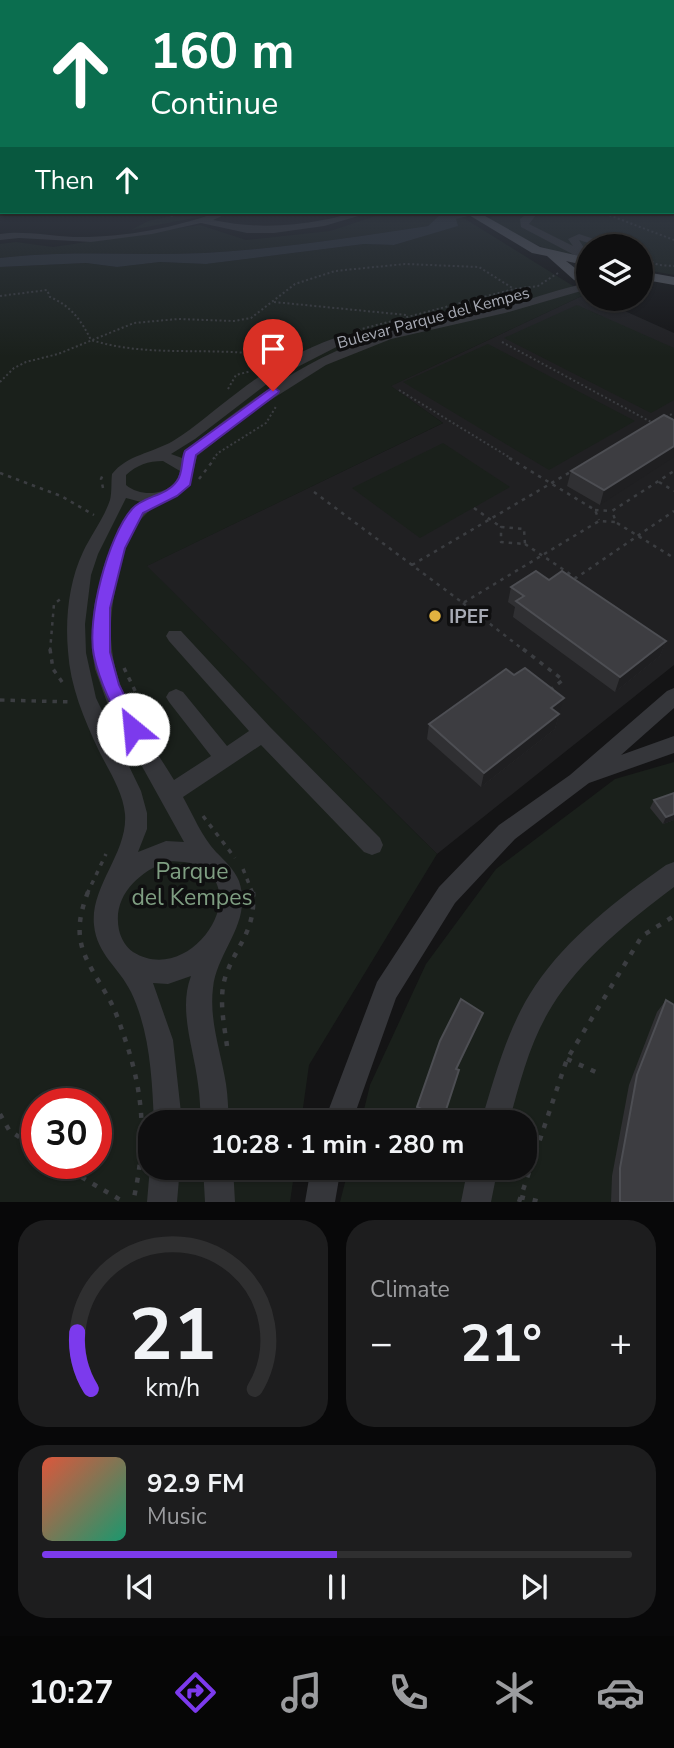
<!DOCTYPE html>
<meta charset="utf-8">
<style>
:root{--surface:#0f0f10;--page:#1d1d1e;--text:#f1f3f6;--muted:#9b9c9f;--line:#2f2f30;--accent:#7c3aed}
body{margin:0;font-family:"Nunito Sans",sans-serif;background:var(--page);color:var(--text);height:100vh;display:flex;flex-direction:column;font-size:26px;white-space:nowrap}
*{box-sizing:border-box;margin:0}
p{font-size:23px;color:var(--muted)}
.icon{flex:none;width:38px;height:38px;fill:none;stroke:currentColor;stroke-width:2;stroke-linecap:round;stroke-linejoin:round}
.map{position:relative;height:1202px;overflow:hidden}
.side{display:flex;flex-direction:column;gap:18px;padding:18px;background:#080809;flex:1}
.side>*{flex:none}
.guide{position:absolute;left:0px;top:0px;width:676px;height:214px;box-shadow:0 2px 5px #0004,0 0 0 2px var(--line);background:#0b6e4f;color:#fff;overflow:hidden}
.buttons{position:absolute;left:576px;top:234px;display:grid;gap:14px}
.buttons a{display:grid;place-items:center;width:77px;height:77px;border-radius:50%;background:var(--surface);box-shadow:0 2px 5px #0004,0 0 0 2px var(--line);font-size:35px}
.speed{position:absolute;left:21px;top:1088px;display:flex;gap:14px;font-size:35px;font-weight:700;text-align:center}
.speed>*{display:grid;place-content:center;width:91px;height:91px;border-radius:50%;background:var(--surface);box-shadow:0 2px 5px #0004,0 0 0 2px var(--line);line-height:1}
.speed .limit{border:10px solid #d22;background:#fff;color:#111}
.pin{position:absolute;display:grid;place-items:center;width:60px;height:60px;color:#fff;margin:-72px -30px;border-radius:50% 50% 50% 0;rotate:-45deg;box-shadow:0 0 7px #0007}
.pin .icon{rotate:45deg}
.me{position:absolute;width:77px;margin:-38px;rotate:332deg;stroke-linejoin:round;filter:drop-shadow(0 0 5px #0008)}
.turn{display:flex;align-items:center;gap:24px;height:147px;padding:0 35px;font-size:32px}
.turn .icon{width:91px;height:91px;stroke-width:2.5}
.turn b{display:block;font-size:49px;line-height:60px}
.then{display:flex;align-items:center;height:66px;padding:0 35px;background:#0003;gap:14px;font-size:26px}
.big{font-size:52px;font-weight:700;line-height:1.1}
.side .tile{flex:1;display:flex;flex-direction:column;justify-content:center;gap:10px;min-width:0;padding:0 24px;border-radius:28px;background:var(--page)}
.side .dial{align-items:center;gap:0}
.dial svg{height:182px;overflow:visible;fill:none;stroke:var(--line);stroke-width:7;stroke-linecap:round;text-anchor:middle}
.dial text{fill:var(--text);stroke:none}
.song{display:flex;align-items:center;gap:21px}
.cover{width:84px;height:84px;border-radius:10px;background:linear-gradient(135deg,hsl(10 70% 55%),hsl(160 70% 35%))}
.played{height:7px;border-radius:4px;background:linear-gradient(90deg,var(--accent) 50%,var(--line) 50%)}
.keys{display:flex;justify-content:space-around;direction:ltr}
.heat{display:flex;justify-content:space-between;align-items:center;font-size:38px;direction:ltr}
.side .tiles{flex:1;display:grid;gap:18px;grid-template-columns:1fr 1fr}
.tile:last-child{grid-column:span 2}
.trip{position:absolute;left:138px;top:1110px;width:399px;height:70px;border-radius:28px;background:var(--surface);box-shadow:0 2px 5px #0004,0 0 0 2px var(--line);font-weight:700;line-height:70px;text-align:center}
.dock{display:flex;height:112px;justify-content:space-around;align-items:center;background:#060606;color:var(--muted)}
.dock .icon{width:49px;height:49px}
.dock .on{color:var(--accent)}
.dock b{font-size:32px;color:var(--text)}
.map>svg:first-child{display:block}
</style>
<div class="map">
<svg width="674" height="1202" viewBox="0 0 674 1202">
<rect width="100%" height="100%" fill="#141415"/>
<path fill="#202022" d="M586,294L588,299H598L674,333V665L437,854L146,566L443,423L390,386Z"/>
<path fill="#1a201b" fill-rule="evenodd" d="M674,189V275L641,269L640,247H588V257C545,254 525,239 488,219L500,212H674Z
M191,212H225L131,230L148,221Z
M388,212H443L428,226C354,237 279,249 204,253C136,256 67,250 0,258V244L16,242L53,247L200,225L246,240L330,231Z
M462,217L586,294L391,386L443,423L147,566L437,854L309,1065L301,1122H150V1167H295L290,1202H0V267L86,263L117,267L160,262L206,264L364,244L394,245L457,226L455,219ZM37,1104H96V1164H37Z
M577,305L674,348V400L651,413L504,338Z
M488,344L635,421L549,470L403,382Z
M443,443L510,487L420,538L352,488Z
M674,762V1202H340L349,1167H525V1122H361L370,1085L426,964L496,869L615,779Z"/>
<path fill="#2b3238" d="M443,212H485L456,219L458,226L394,245L364,244L206,264L160,262L117,267L86,263L0,267V258C67,250 136,256 204,253C279,249 354,237 428,226Z"/>
<g fill="none" stroke-linecap="round" stroke-linejoin="round">
<path stroke="#3b3d41" stroke-width="2" stroke-dasharray="2 2.5" stroke-linecap="butt" d="M601,212L674,240
M648,212H667
M640,255L658,265L674,266
M640,293L648,295
M0,296L47,290L50,297C71,306 81,320 91,340C152,359 215,345 277,357
M274,302L407,315
M354,331L514,289L538,286L558,273
M502,342L653,423
M0,382L14,368L26,362L58,354L134,323L178,319L234,321L251,318L295,284L335,271L405,264L479,267L514,289
M228,389L236,375L251,371
M399,390L512,459
M666,417L674,413
M213,459L218,453L266,423L277,405"/>
<path stroke="#3b3d41" stroke-width="2.5" stroke-dasharray="3.5 5" stroke-linecap="butt" d="M509,458L595,510L599,520
M0,473L61,496L94,515
M199,479L215,458
M659,482L674,491
M103,488L101,479L104,472
M314,492L463,603L599,521L616,522L612,511L674,471
M474,508L501,527
M595,510L612,511
M617,523L674,558
M501,527L524,529L525,544L501,542Z
M525,544L576,578L674,511
M412,565L572,471
M463,603L525,651
M50,651L54,604L63,597"/>
<path stroke="#3b3d41" stroke-width="3.5" stroke-dasharray="4.5 6" stroke-linecap="butt" d="M50,649L53,669L65,686
M523,649L563,680L550,690
M124,668L158,738
M0,700L72,702
M203,816L235,858
M243,869L253,894
M87,894L106,854"/>
<path stroke="#3b3d41" stroke-width="4.5" stroke-dasharray="5 8" stroke-linecap="butt" d="M88,892C69,941 85,957 108,997C116,1011 121,1027 126,1042C145,1099 146,1145 133,1202
M227,1046C224,1023 218,997 226,975C237,944 256,931 253,892
M567,1059L598,1073
M0,1114L9,1130L37,1149
M59,1164L124,1202
M520,1197L541,1202
M519,1202L567,1059L642,936L674,916"/>
<path fill="#35363a" fill-rule="evenodd" d="M2,197V204L0,205V198Z
M159,212H174L177,214L172,217Z
M218,212H231L213,220C251,228 285,227 323,220C339,217 355,211 372,212L324,226L274,233H247L201,223L152,234L91,242L19,238L0,240V234L9,233C31,232 52,236 74,237C121,238 175,228 218,212Z
M528,213L536,215L529,224L573,246L568,239L579,234L618,247H601L579,240L588,254V258H580L521,227L520,219Z
M588,283V289L505,313L391,339L326,365L258,408L197,456L190,485C175,499 156,502 142,518C128,534 123,556 118,577C96,668 128,706 174,780L211,756L169,702L166,697L169,692L176,689L183,692L227,746L249,731L169,641L166,636L169,631H181L270,727L380,838L383,845L380,852L372,855L364,852L261,745L183,797C193,815 202,837 216,852C225,861 234,869 239,881C253,923 217,950 213,988C209,1021 221,1052 226,1084C228,1097 228,1109 229,1122H201C200,1109 200,1096 198,1084C194,1049 178,1010 191,976L168,984L153,983L173,1040L182,1122H154C152,1078 150,1032 131,992C119,967 97,955 94,925C90,886 128,853 125,814C123,792 109,771 99,751C84,719 70,686 68,651C65,619 69,581 83,552C91,535 104,518 110,500C112,493 111,482 112,474C127,455 152,453 173,441C196,427 216,408 238,392C270,367 309,345 348,334L354,338L272,380L195,439L171,454L182,458L185,451C241,407 298,363 366,339C407,324 452,319 496,309C527,301 556,289 588,283ZM163,461L180,471C175,495 143,499 126,485V475C137,465 148,461 163,461ZM126,498L141,502L121,525L105,562L94,606L92,651L95,669L108,705L184,842L166,841L138,852L147,829V813L141,791L96,698L86,653L85,624L91,575L98,554ZM167,861C175,862 186,861 194,864C257,887 191,988 133,952C126,947 121,939 119,930C112,896 138,873 167,861Z
M674,688V708L621,755L674,736V753L589,783L515,839L455,903L396,998L352,1122H324L377,982L439,887L499,825L570,775L667,691Z
M674,862V887C630,920 581,959 552,1006C530,1041 520,1082 509,1122H481C495,1076 508,1026 535,986C568,937 618,899 666,865Z
M150,1167H180L177,1202H147Z
M203,1167H233L235,1202H205Z
M311,1167H341L335,1202H305Z
M468,1167H498L491,1202H461Z"/>
<path fill="#515359" fill-rule="evenodd" d="M464,212H478L540,247L588,258V266L566,261L588,278V286L574,280L547,256L532,253Z
M640,271L674,277V285L640,279Z"/>
</g>
<path fill="#303033" d="M664,415L600,505L567,486L571,471Z
M549,580L666,641L660,656L615,692L513,617L515,607L508,602L511,587Z
M514,675L564,698L558,713L559,714L555,729L481,787L427,739L429,724Z
M654,800L674,820L663,824L650,808Z
M666,1000L674,1202H611L612,1176L629,1085L657,1012Z
M483,1013L457,1069L459,1070L442,1122H436L416,1112L417,1107Z"/>
<path fill="#1f1f21" d="M674,446V457L600,505L604,490Z
M666,641L660,656L615,692L620,677Z
M564,698L559,713L547,723L551,708Z
M559,714L555,729L481,787L484,773Z
M674,814V820L663,824L666,817Z
M483,1013L481,1019L454,1074L456,1069Z"/>
<path fill="#3d3d41" stroke="#4d4e53" stroke-width="2" d="M664,415L674,420V446L604,490L571,471Z
M536,571L549,580L562,571L666,641L620,677L516,601L524,596L511,587Z
M525,668L564,698L551,708L559,714L484,773L429,724L506,669L514,675Z
M674,793V814L666,817L654,800Z
M461,999L483,1013L456,1069L459,1070L443,1119L417,1107L440,1041Z
M666,1000L674,1005V1202H620V1168L637,1075Z"/>
<linearGradient id="sky" x2="0" y2="1"><stop stop-color="#0b0b0c"/><stop offset="0.53" stop-color="#343a46"/><stop offset="1" stop-color="#343a46" stop-opacity="0"/></linearGradient>
<rect width="674" height="357" fill="url(#sky)"/>
<path fill="#7c3aed" stroke="#51269a" stroke-width="2" d="M273,387L279,391L278,393L196,455L190,485L177,496L143,513L125,548L110,608V652L119,685L142,729L139,734L133,736L127,734C113,708 100,684 94,656C86,620 108,536 132,509C143,496 167,496 177,481C183,474 181,460 185,451Z"/>
<circle fill="#e1b240" stroke="#0f0f10" stroke-width="2.5" cx="435" cy="616" r="7"/>
<g text-anchor="middle" stroke-width="7" stroke-linejoin="round" paint-order="stroke">
<g font-size="16" fill="#a7aab4" stroke="#0f0f10">
<text transform="translate(433 317) rotate(-15)" y="6">Bulevar Parque del Kempes</text>
</g>
<g font-size="19" font-weight="bold" fill="#a7aab4" stroke="#0f0f10" text-anchor="start">
<text x="449" y="623">IPEF</text>
</g>
<g font-size="23" fill="#7f9e82" stroke="#0f0f10">
<text x="192" y="879">Parque<tspan x="192" dy="26">del Kempes</tspan></text>
</g>
</g>
</svg>
<div class="buttons">
<a><svg class="icon" aria-label="layers" viewBox="0 0 24 24"><path d="M12 4l9 5-9 5-9-5zM3 14l9 5 9-5"/></svg></a>
</div>
<div class="speed"><div class="limit">30</div></div>
<div class="pin" style="left:273px;top:391px;background:#d93025"><svg class="icon" aria-label="arrive" viewBox="0 0 24 24"><path d="M6 21V4h12l-3 4 3 4H6"/></svg></div>
<svg class="me" style="left:133px;top:729px" viewBox="-20 -20 40 40"><circle r="19" fill="#fff"/><path d="M0-13L10 11 0 6-10 11z" fill="#7c3aed"/></svg>
<div class="trip">10:28 · 1 min · 280 m</div>
<div class="guide">
<div class="turn"><svg class="icon" aria-label="ahead" viewBox="0 0 24 24"><path d="M12 20V5M6 11l6-6 6 6"/></svg><div><b>160 m</b>Continue</div></div>
<div class="then">Then<svg class="icon" aria-label="ahead" viewBox="0 0 24 24"><path d="M12 20V5M6 11l6-6 6 6"/></svg></div>
</div>
</div>
<section class="side">
<div class="tiles">
<div class="tile dial"><svg viewBox="0 0 100 80">
<path d="M14 69A42 42 0 1 1 86 69"/>
<path d="M14 69A42 42 0 0 1 8 44" stroke="#7c3aed"/>
<text x="50" y="56" font-size="32" font-weight="700">21</text>
<text x="50" y="72" font-size="11">km/h</text>
</svg></div>
<div class="tile"><p>Climate</p>
<div class="heat"><a>−</a><b class="big">21°</b><a>+</a></div>
</div>
<div class="tile">
<div class="song"><i class="cover"></i><div><b>92.9 FM</b><p>Music</p></div></div>
<div class="played"></div>
<div class="keys"><svg class="icon" aria-label="previous" viewBox="0 0 24 24"><path d="M18 5L8 12l10 7zM5 5v14"/></svg><svg class="icon" aria-label="pause" viewBox="0 0 24 24"><path d="M8 5v14M16 5v14"/></svg><svg class="icon" aria-label="next" viewBox="0 0 24 24"><path d="M6 5l10 7-10 7zM19 5v14"/></svg></div>
</div>
</div>
</section>
<nav class="dock">
<b>10:27</b>
<svg class="icon on" aria-label="directions" viewBox="0 0 24 24"><path d="M12 3l9 9-9 9-9-9zM9 14v-3h6M13 9l2 2-2 2"/></svg>
<svg class="icon" aria-label="music" viewBox="0 0 24 24"><path d="M9 18V5l10-2v13"/><circle cx="6" cy="18" r="3"/><circle cx="16" cy="16" r="3"/></svg>
<svg class="icon" aria-label="phone" viewBox="0 0 24 24"><path d="M5 4h4l2 5-3 2q2 4 5 5l2-3 5 2v4C11 20 4 13 5 4z"/></svg>
<svg class="icon" aria-label="climate" viewBox="0 0 24 24"><path d="M12 3v18M4 7l16 10M4 17L20 7"/></svg>
<svg class="icon" aria-label="car" viewBox="0 0 24 24"><path d="M5 17H2v-5l4-1 3-4h7l3 4 3 1v5h-3M9 17h6M6 11h13"/><circle cx="7" cy="17" r="2"/><circle cx="17" cy="17" r="2"/></svg>
</nav>
